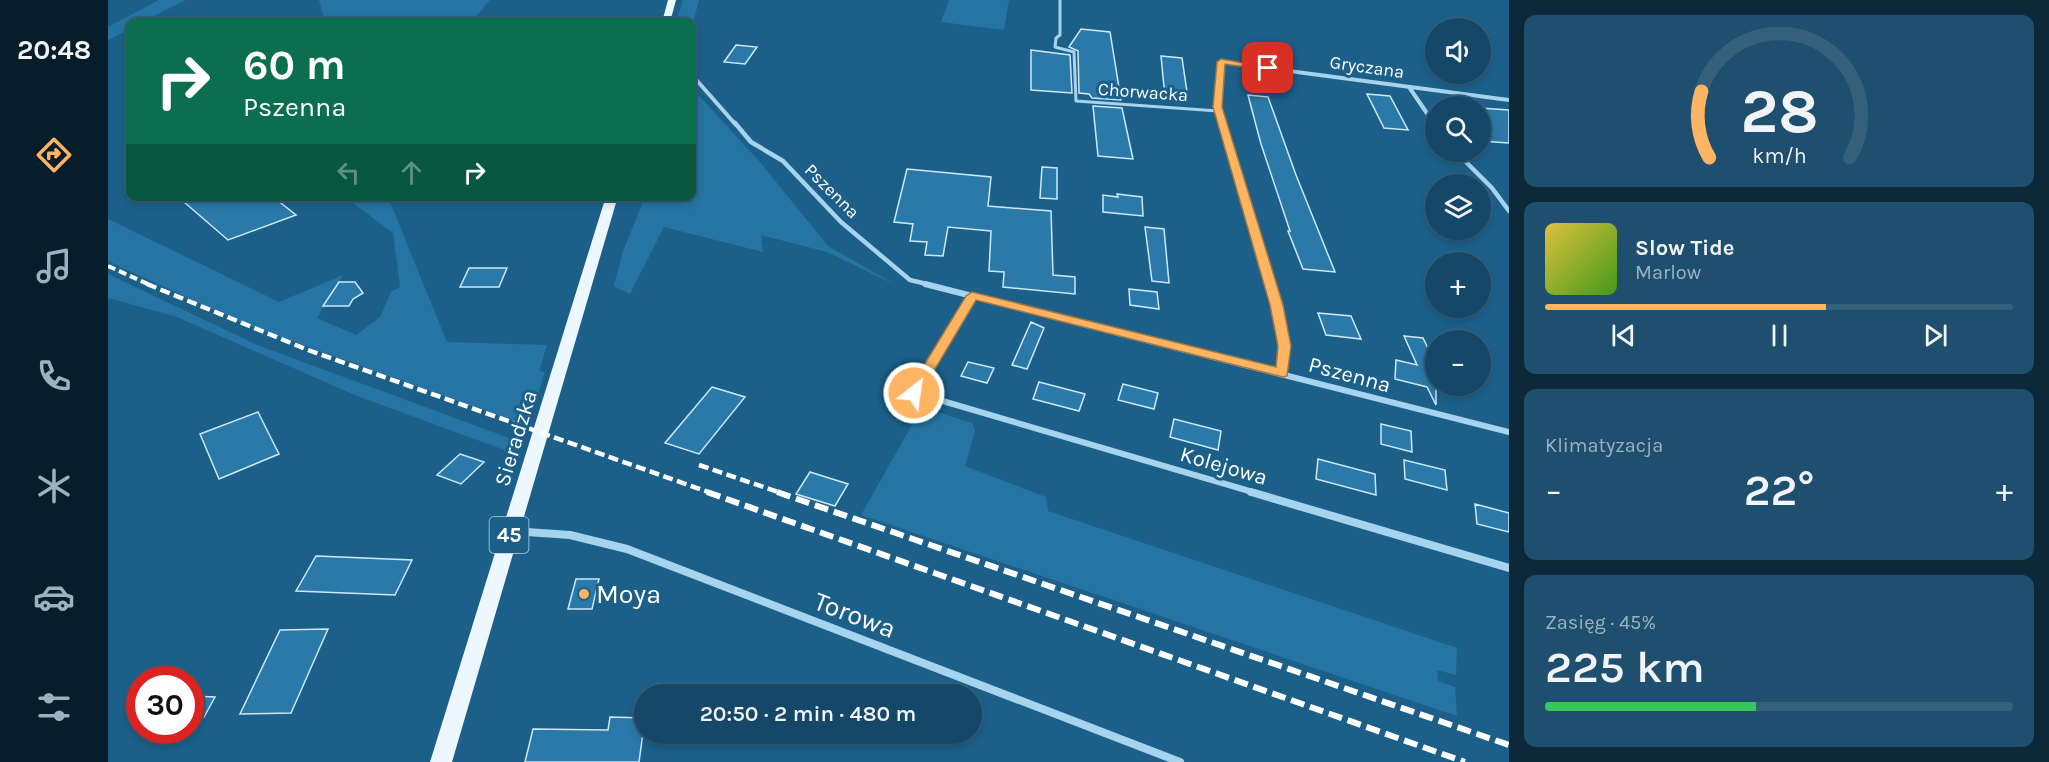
<!DOCTYPE html>
<html lang="pl">
<meta charset="utf-8">
<style>
:root{--surface:#154868;--page:#1e4f6e;--text:#f1f3f6;--muted:#9db2c0;--line:#34607c;--accent:#fdb563}
body{margin:0;font-family:Karla,sans-serif;background:var(--page);color:var(--text);height:100vh;display:flex;flex-direction:column;font-size:22px;white-space:nowrap}
*{box-sizing:border-box;margin:0}
p{font-size:20px;color:var(--muted)}
.icon{flex:none;width:33px;height:33px;fill:none;stroke:currentColor;stroke-width:2;stroke-linecap:round;stroke-linejoin:round}
.map{position:relative;flex:1;overflow:hidden}
.details{display:flex;flex-direction:column;gap:15px;padding:15px;background:#0c2839;width:540px}
.details>*{flex:none}
.guide{position:absolute;left:18px;top:18px;width:570px;height:183px;border-radius:12px;box-shadow:0 3px 9px #0003,0 0 0 2px var(--line);background:#0b6e4f;color:#fff;overflow:hidden}
.fabs{position:absolute;left:1317px;top:18px;display:grid;gap:12px}
.fabs a{display:grid;place-items:center;width:66px;height:66px;border-radius:50%;background:var(--surface);box-shadow:0 3px 9px #0003,0 0 0 2px var(--line);font-size:30px}
.speed{position:absolute;left:18px;top:666px;display:flex;gap:12px;font-size:30px;font-weight:700;text-align:center}
.speed>*{display:grid;place-content:center;width:78px;height:78px;border-radius:50%;background:var(--surface);box-shadow:0 3px 9px #0003,0 0 0 2px var(--line);line-height:1}
.speed .limit{border:9px solid #d22;background:#fff;color:#111}
.pin{position:absolute;display:grid;place-items:center;width:51px;height:51px;color:#fff;margin:-26px;border-radius:12px;box-shadow:0 3px 9px #0006}
.me{position:absolute;width:66px;margin:-33px;rotate:30deg;stroke-linejoin:round;filter:drop-shadow(0 0 4px #0008)}
.turn{display:flex;align-items:center;gap:21px;height:126px;padding:0 18px;font-size:27px}
.turn .icon{width:78px;height:78px;stroke-width:2.5}
.turn b{display:block;font-size:42px;line-height:51px}
.lanes{display:flex;align-items:center;height:57px;padding:0 18px;background:#0003;justify-content:center;gap:30px;direction:ltr}
.lanes .off{opacity:.35}
.big{font-size:45px;font-weight:600;line-height:1.1}
.details .tile{flex:1;display:flex;flex-direction:column;justify-content:center;gap:9px;min-width:0;padding:0 21px;border-radius:12px;background:var(--page)}
.details .dial{align-items:center;gap:0}
.dial svg{height:156px;overflow:visible;fill:none;stroke:var(--line);stroke-width:7;stroke-linecap:round;text-anchor:middle}
.dial text{fill:var(--text);stroke:none}
.song{display:flex;align-items:center;gap:18px}
.cover{width:72px;height:72px;border-radius:9px;background:linear-gradient(135deg,hsl(50 70% 55%),hsl(100 70% 35%))}
.played{height:6px;border-radius:3px;background:linear-gradient(90deg,var(--accent) 60%,var(--line) 60%)}
.keys{display:flex;justify-content:space-around;direction:ltr}
.heat{display:flex;justify-content:space-between;align-items:center;font-size:33px;direction:ltr}
.charge{height:9px;border-radius:4px;background:linear-gradient(90deg,#34c759 45%,var(--line) 0)}
.trip{position:absolute;left:526px;top:684px;width:348px;height:60px;border-radius:30px;background:var(--surface);box-shadow:0 3px 9px #0003,0 0 0 2px var(--line);font-weight:600;line-height:60px;text-align:center}
main{display:flex;flex:1;min-height:0}
.tabs{display:flex;flex-direction:column;width:108px;justify-content:space-around;align-items:center;background:#081d2a;color:var(--muted)}
.tabs .icon{width:42px;height:42px}
.tabs .selected{color:var(--accent)}
.tabs b{font-size:27px;color:var(--text)}
.map>svg:first-child{display:block}
</style>
<main>
<nav class="tabs">
<b>20:48</b>
<svg class="icon selected" aria-label="directions" viewBox="0 0 24 24"><path d="M12 3l9 9-9 9-9-9zM9 14v-3h6M13 9l2 2-2 2"/></svg>
<svg class="icon" aria-label="music" viewBox="0 0 24 24"><path d="M9 18V5l10-2v13"/><circle cx="6" cy="18" r="3"/><circle cx="16" cy="16" r="3"/></svg>
<svg class="icon" aria-label="phone" viewBox="0 0 24 24"><path d="M5 4h4l2 5-3 2q2 4 5 5l2-3 5 2v4C11 20 4 13 5 4z"/></svg>
<svg class="icon" aria-label="climate" viewBox="0 0 24 24"><path d="M12 3v18M4 7l16 10M4 17L20 7"/></svg>
<svg class="icon" aria-label="car" viewBox="0 0 24 24"><path d="M5 17H2v-5l4-1 3-4h7l3 4 3 1v5h-3M9 17h6M6 11h13"/><circle cx="7" cy="17" r="2"/><circle cx="17" cy="17" r="2"/></svg>
<svg class="icon" aria-label="filters" viewBox="0 0 24 24"><path d="M4 7h16M4 17h16"/><circle cx="9" cy="7" r="2"/><circle cx="15" cy="17" r="2"/></svg>
</nav>
<div class="map">
<svg width="1401" height="762" viewBox="0 0 1401 762">
<rect width="100%" height="100%" fill="#1c608a"/>
<path fill="#2574a3" d="M51,0H78L34,22H22V29L0,40V27Z
M211,0H382L363,22H217Z
M575,0H591L584,27V22H568Z
M841,0H901L896,30L833,22Z
M584,88L651,161L720,246L788,285L719,252L653,235L655,252L556,227L522,294L506,286L515,251L537,197L584,196Z
M249,197H280L339,342L439,345L431,371L437,372L420,426L134,323L0,261V219L171,302L235,275L209,318L248,335L272,317L283,292L292,287L285,233L241,200Z
M0,274L149,345L407,440L402,452L249,396L69,317L0,298Z
M814,407L864,423L867,431L857,466L938,497L940,511L1349,648L1348,675L1329,670L1330,681L1347,687L1349,716L753,515Z"/>
<path fill="#2b79a8" stroke="#cce8f9" stroke-width="1.5" d="M973,29L1002,32L1013,100L984,98L981,94L971,93L970,51L961,47Z
M628,45L649,47L637,64L616,62Z
M923,50L962,55L964,93L923,90Z
M1053,56L1074,58L1080,99L1057,97Z
M1259,94L1282,96L1300,130L1276,128Z
M1140,95L1160,97L1188,175L1227,272L1195,269L1180,231H1182L1153,144Z
M985,106L1014,108L1025,159L990,156Z
M1372,108L1401,110V143L1372,141Z
M934,167L949,168V199L932,198Z
M799,169L883,177L880,206L943,211L945,275L967,277V294L895,287L896,272L881,271L883,231L840,227L835,256L817,255L819,242L802,241L805,224L786,222Z
M1009,194L1034,197L1035,216L995,212V195L1010,197Z
M91,196H164L188,215L120,240L76,202Z
M1037,227L1056,229L1061,283L1044,281Z
M361,268H399L391,287H352Z
M231,282H247L255,293L245,299L241,306H215Z
M1021,289L1049,292L1051,309L1022,305Z
M1210,313L1243,316L1253,339L1218,335Z
M923,322L936,328L919,369L904,365Z
M1296,336L1315,338L1328,365V405L1319,387L1287,379L1288,360L1309,365Z
M860,362L886,368L879,383L853,376Z
M931,382L977,394L971,411L925,399Z
M1015,384L1050,393L1046,409L1010,400Z
M604,387L637,397L591,454L557,443Z
M150,412L171,454L111,479L92,434Z
M1066,419L1113,431L1110,450L1062,437Z
M1273,424L1303,431L1304,452L1273,444Z
M352,454L376,462L353,484L329,475Z
M1210,459L1267,474L1268,495L1208,479Z
M1296,460L1337,470L1339,490L1297,479Z
M702,472L740,484L727,506L688,494Z
M1367,504L1401,513V532L1369,524Z
M208,556L304,560L287,595L188,591Z
M468,579H491L484,609H460Z
M220,629L183,713L132,714L172,630Z
M82,696L107,697L96,717H82Z
M502,717L537,718L531,762H417L425,729L500,730Z"/>
<g fill="none" stroke-linecap="round" stroke-linejoin="round">
<path stroke="#a6d3ed" stroke-width="3" d="M952,0V35L948,38L947,47L966,52L968,101L1110,111"/>
<path stroke="#a6d3ed" stroke-width="4" d="M584,75L628,125
M1301,87L1327,125
M1114,125L1110,111L1113,62L1401,100"/>
<path stroke="#a6d3ed" stroke-width="4.5" d="M627,123L643,142L675,161L733,222L802,280L823,285
M1114,123L1162,285
M1326,123L1328,126
M1348,152L1384,188L1401,211
M241,200L249,196"/>
<path stroke="#a6d3ed" stroke-width="6" d="M817,284L1401,432
M1162,284L1177,346L1175,373
M806,393L864,295
M821,397L1148,493"/>
<path stroke="#a6d3ed" stroke-width="8" d="M1143,492L1401,568
M404,531L462,535L519,549L1072,762"/>
<path fill="#ecf7ff" fill-rule="evenodd" d="M560,0H568L562,22H554Z
M498,196H510L344,762H322Z"/>
<path stroke="#fff" stroke-width="4" stroke-dasharray="8 4" stroke-linecap="butt" d="M0,266L42,285"/>
<path stroke="#fff" stroke-width="4.5" stroke-dasharray="10 4.5" stroke-linecap="butt" d="M39,284L200,350L603,493
M591,465L673,493"/>
<path stroke="#fff" stroke-width="6" stroke-dasharray="14 6" stroke-linecap="butt" d="M599,492L1357,762
M669,492L1401,745"/>
</g>
<path fill="#fdb563" stroke="#a47640" stroke-width="1.5" d="M1113,59L1164,68L1160,70L1117,64L1114,107L1175,305L1183,346L1179,376L1175,377L868,300L811,396H801L799,393L858,296L864,292L1168,367L1170,346L1162,305L1105,107L1109,62Z"/>
<circle fill="#fdb563" stroke="#1c608a" stroke-width="2" cx="476" cy="594" r="6"/>
<g text-anchor="middle" stroke-width="6" stroke-linejoin="round" paint-order="stroke">
<g font-size="18" fill="#fff" stroke="#1c608a">
<text transform="translate(1259 67) rotate(8)" y="6">Gryczana</text>
<text transform="translate(1035 92) rotate(4)" y="6">Chorwacka</text>
<text transform="translate(724 191) rotate(45)" y="6">Pszenna</text>
</g>
<rect fill="#1c608a" stroke="#bbcfdc" stroke-width="1.5" x="381.5" y="517" width="39" height="36" rx="4.5"/>
<g font-size="21" font-weight="bold" fill="#fff">
<text x="401" y="542">45</text>
</g>
<g font-size="22" fill="#fff" stroke="#1c608a">
<text transform="translate(1242 374) rotate(15)" y="8">Pszenna</text>
<text transform="translate(407 438) rotate(-73)" y="8">Sieradzka</text>
<text transform="translate(1116 465) rotate(16)" y="8">Kolejowa</text>
</g>
<g font-size="27" fill="#fff" stroke="#1c608a" text-anchor="start">
<text x="488" y="603">Moya</text>
</g>
<g font-size="27" fill="#fff" stroke="#1c608a">
<text transform="translate(747 615) rotate(21)" y="9">Torowa</text>
</g>
</g>
</svg>
<div class="fabs">
<a><svg class="icon" aria-label="sound" viewBox="0 0 24 24"><path d="M4 9h4l5-4v14l-5-4H4zM17 9q2 3 0 6"/></svg></a>
<a><svg class="icon" aria-label="search" viewBox="0 0 24 24"><circle cx="10" cy="10" r="6"/><path d="M15 15l6 6"/></svg></a>
<a><svg class="icon" aria-label="layers" viewBox="0 0 24 24"><path d="M12 4l9 5-9 5-9-5zM3 14l9 5 9-5"/></svg></a>
<a>+</a>
<a>−</a>
</div>
<div class="speed"><div class="limit">30</div></div>
<div class="pin" style="left:1160px;top:68px;background:#d93025"><svg class="icon" aria-label="arrive" viewBox="0 0 24 24"><path d="M6 21V4h12l-3 4 3 4H6"/></svg></div>
<svg class="me" style="left:806px;top:393px" viewBox="-20 -20 40 40"><circle r="17" fill="#fdb563" stroke="#fff" stroke-width="3"/><path d="M0-11L8 9 0 5-8 9z" fill="#fff"/></svg>
<div class="trip">20:50 · 2 min · 480 m</div>
<div class="guide">
<div class="turn"><svg class="icon" aria-label="right" viewBox="0 0 24 24"><path d="M7 20v-9h11M14 6l5 5-5 5"/></svg><div><b>60 m</b>Pszenna</div></div>
<div class="lanes"><svg class="icon off" aria-label="left" viewBox="0 0 24 24"><path d="M17 20v-9H6M10 6l-5 5 5 5"/></svg><svg class="icon off" aria-label="ahead" viewBox="0 0 24 24"><path d="M12 20V5M6 11l6-6 6 6"/></svg><svg class="icon" aria-label="right" viewBox="0 0 24 24"><path d="M7 20v-9h11M14 6l5 5-5 5"/></svg></div>
</div>
</div>
<section class="details">
<div class="tile dial"><svg viewBox="0 0 100 80">
<path d="M14 69A42 42 0 1 1 86 69"/>
<path d="M14 69A42 42 0 0 1 10 35" stroke="#fdb563"/>
<text x="50" y="56" font-size="32" font-weight="700">28</text>
<text x="50" y="72" font-size="11">km/h</text>
</svg></div>
<div class="tile">
<div class="song"><i class="cover"></i><div><b>Slow Tide</b><p>Marlow</p></div></div>
<div class="played"></div>
<div class="keys"><svg class="icon" aria-label="previous" viewBox="0 0 24 24"><path d="M18 5L8 12l10 7zM5 5v14"/></svg><svg class="icon" aria-label="pause" viewBox="0 0 24 24"><path d="M8 5v14M16 5v14"/></svg><svg class="icon" aria-label="next" viewBox="0 0 24 24"><path d="M6 5l10 7-10 7zM19 5v14"/></svg></div>
</div>
<div class="tile"><p>Klimatyzacja</p>
<div class="heat"><a>−</a><b class="big">22°</b><a>+</a></div>
</div>
<div class="tile"><p>Zasięg · 45%</p><b class="big">225 km</b><div class="charge"></div></div>
</section>
</main>
